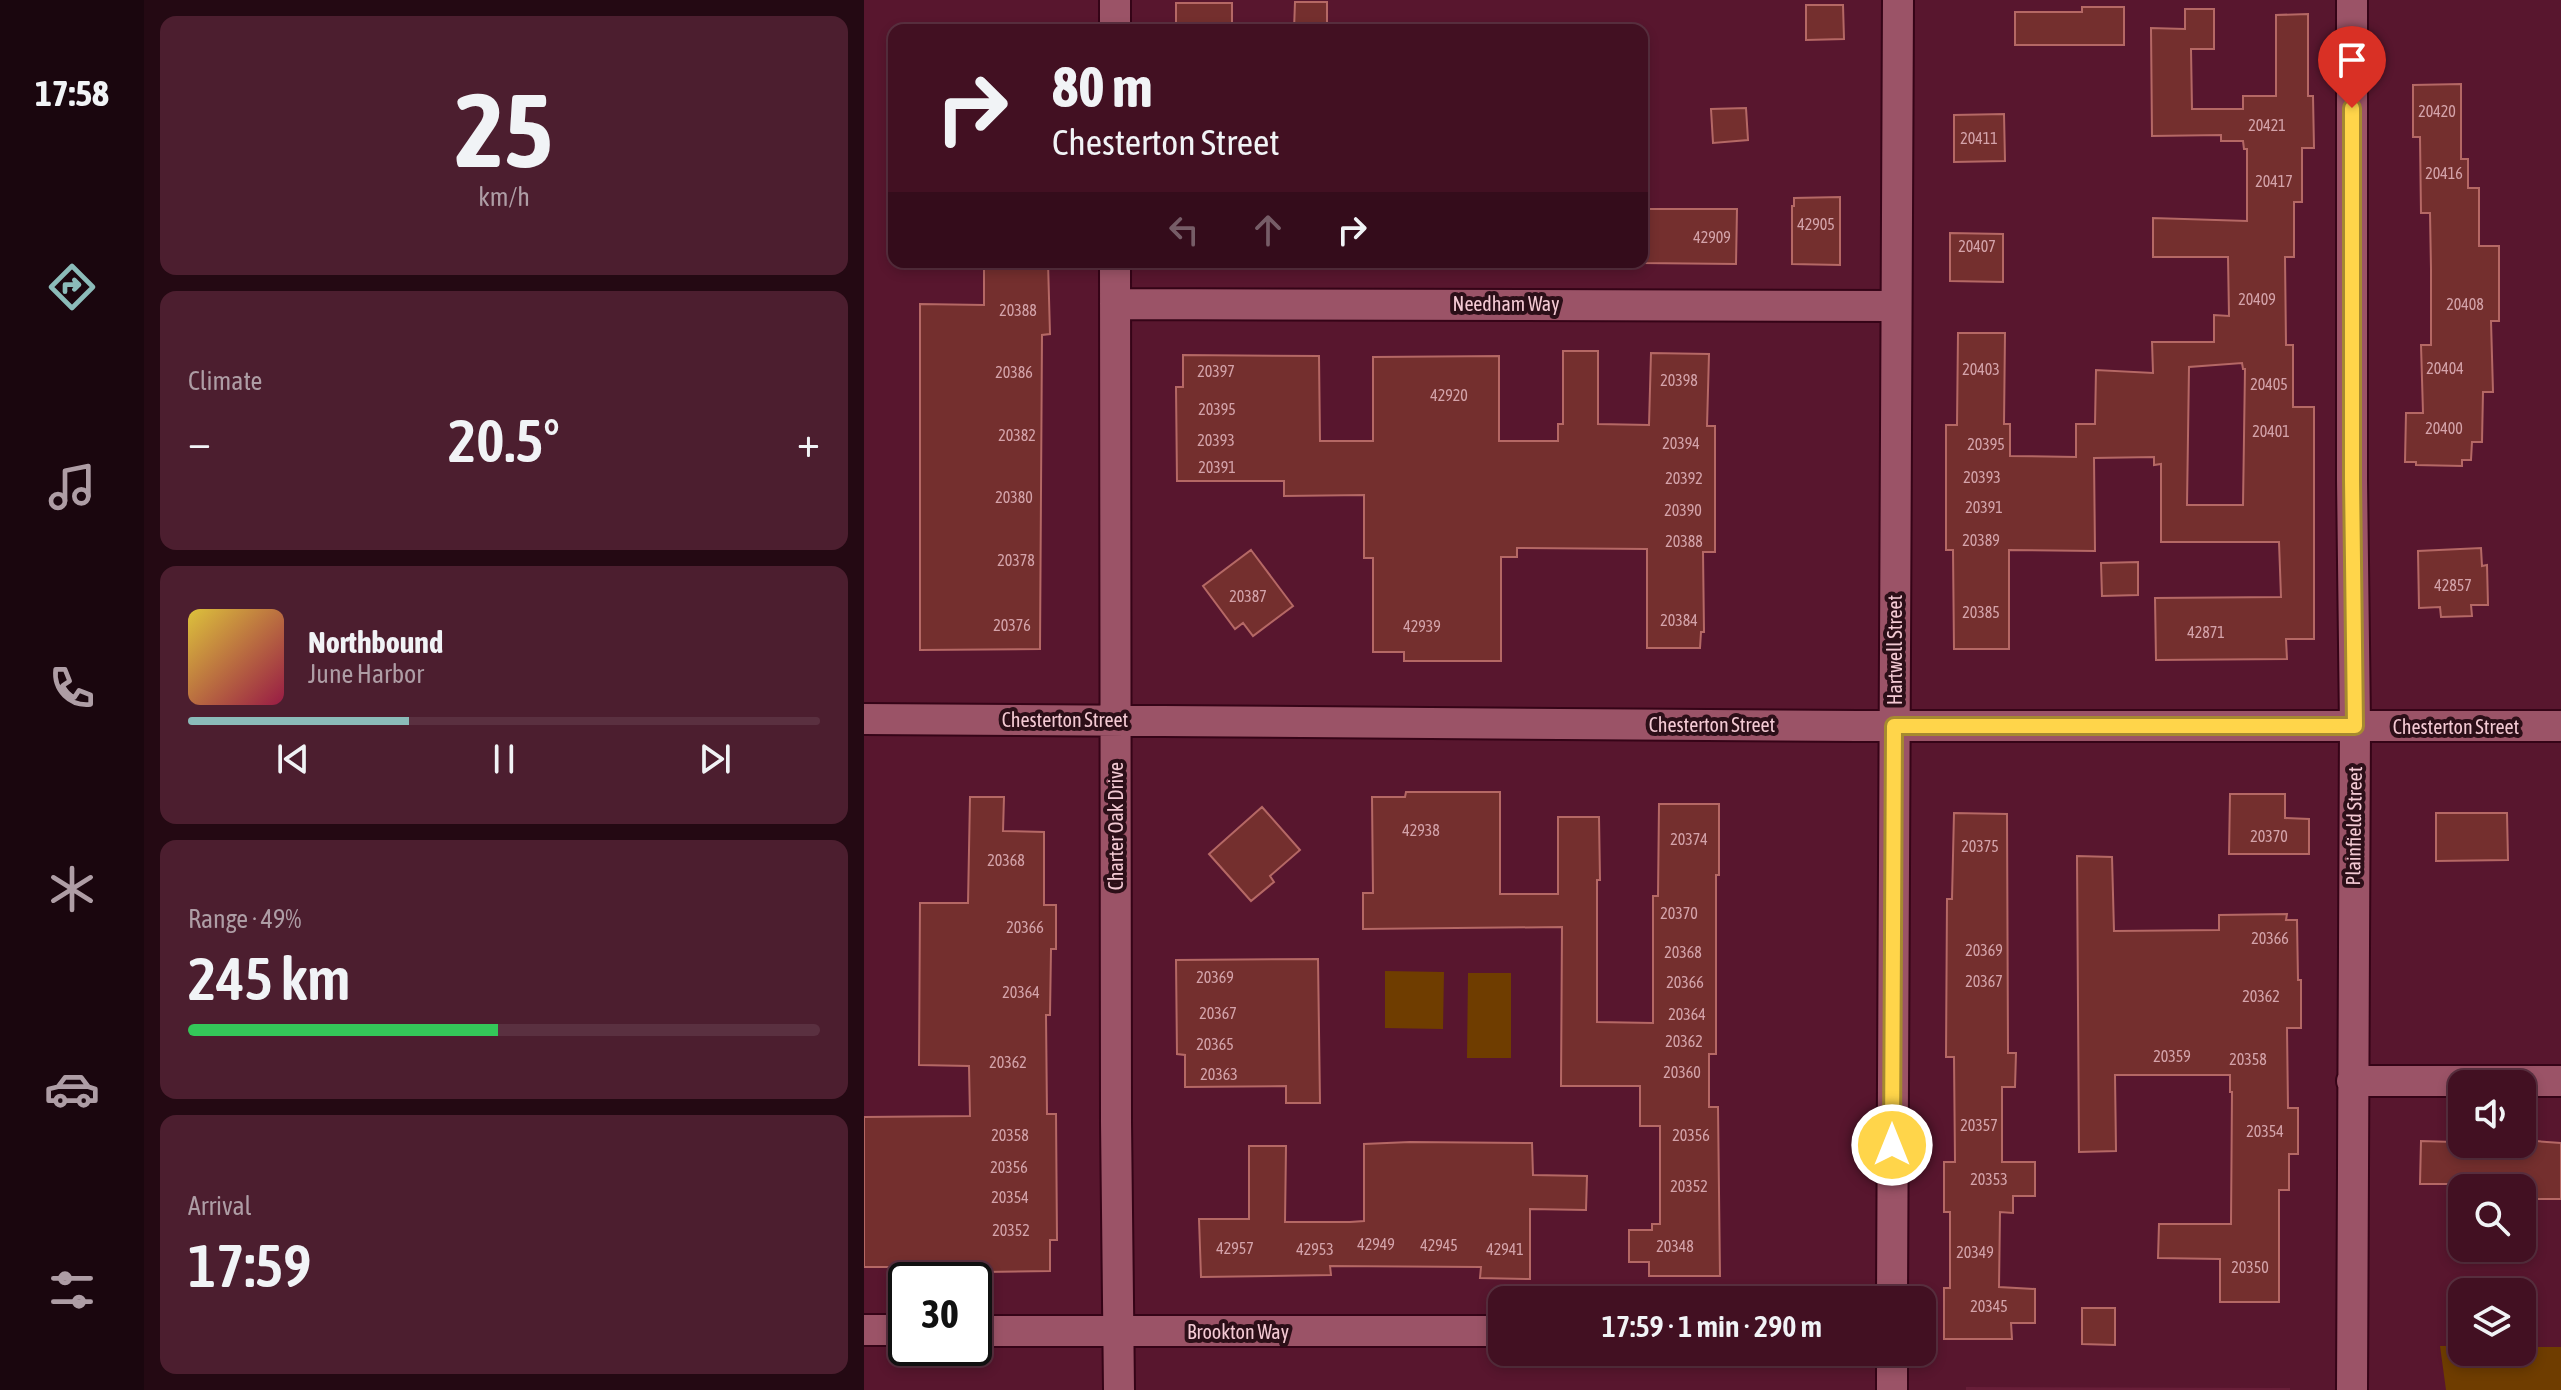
<!DOCTYPE html>
<meta charset="utf-8">
<style>
:root{--surface:#421022;--page:#4c1e2f;--text:#f1f3f6;--muted:#ae9da5;--line:#5a3040;--accent:#8bbbb9}
body{margin:0;font-family:"Asap Condensed",sans-serif;background:var(--page);color:var(--text);height:100vh;display:flex;flex-direction:column;font-size:30px;white-space:nowrap}
*{box-sizing:border-box;margin:0}
p{font-size:26px;color:var(--muted)}
.icon{flex:none;width:44px;height:44px;fill:none;stroke:currentColor;stroke-width:2;stroke-linecap:round;stroke-linejoin:round}
.map{position:relative;flex:1;overflow:hidden}
.drawer{display:flex;flex-direction:column;gap:16px;padding:16px;background:#240913;width:720px}
.drawer>*{flex:none}
.top-card{position:absolute;left:24px;top:24px;width:760px;height:244px;border-radius:16px;box-shadow:0 4px 12px #0003,0 0 0 2px var(--line);background:#421022;color:var(--text);overflow:hidden}
.controls{position:absolute;left:1584px;top:1070px;display:grid;gap:16px}
.controls a{display:grid;place-items:center;width:88px;height:88px;border-radius:16px;background:var(--surface);box-shadow:0 4px 12px #0003,0 0 0 2px var(--line);font-size:40px}
.speed{position:absolute;left:24px;top:1262px;display:flex;gap:16px;font-size:40px;font-weight:700;text-align:center}
.speed>*{display:grid;place-content:center;width:104px;height:104px;border-radius:50%;background:var(--surface);box-shadow:0 4px 12px #0003,0 0 0 2px var(--line);line-height:1}
.speed .limit{border:4px solid #111;border-radius:12px;background:#fff;color:#111}
.pin{position:absolute;display:grid;place-items:center;width:68px;height:68px;color:#fff;margin:-82px -34px;border-radius:50% 50% 50% 0;rotate:-45deg;box-shadow:0 0 8px #0007}
.pin .icon{rotate:45deg}
.me{position:absolute;width:88px;margin:-44px;rotate:0deg;stroke-linejoin:round;filter:drop-shadow(0 0 6px #0008)}
.turn{display:flex;align-items:center;gap:28px;height:168px;padding:0 32px;font-size:36px}
.turn .icon{width:104px;height:104px;stroke-width:2.5}
.turn b{display:block;font-size:56px;line-height:68px}
.lanes{display:flex;align-items:center;height:76px;padding:0 32px;background:#0003;justify-content:center;gap:40px;direction:ltr}
.lanes .off{opacity:.35}
.big{font-size:60px;font-weight:600;line-height:1.1}
.drawer .widget{flex:1;display:flex;flex-direction:column;justify-content:center;gap:12px;min-width:0;padding:0 28px;border-radius:16px;background:var(--page)}
.drawer .dial{align-items:center;gap:0}
.dial b{font-size:104px;line-height:1}
.song{display:flex;align-items:center;gap:24px}
.cover{width:96px;height:96px;border-radius:12px;background:linear-gradient(135deg,hsl(50 70% 55%),hsl(340 70% 35%))}
.played{height:8px;border-radius:4px;background:linear-gradient(90deg,var(--accent) 35%,var(--line) 35%)}
.keys{display:flex;justify-content:space-around;direction:ltr}
.heat{display:flex;justify-content:space-between;align-items:center;font-size:44px;direction:ltr}
.charge{height:12px;border-radius:6px;background:linear-gradient(90deg,#34c759 49%,var(--line) 0)}
.trip{position:absolute;left:624px;top:1286px;width:448px;height:80px;border-radius:16px;background:var(--surface);box-shadow:0 4px 12px #0003,0 0 0 2px var(--line);font-weight:600;line-height:80px;text-align:center}
main{display:flex;flex:1;min-height:0}
.tab-bar{display:flex;flex-direction:column;width:144px;justify-content:space-around;align-items:center;background:#1a060e;color:var(--muted)}
.tab-bar .icon{width:56px;height:56px}
.tab-bar .selected{color:var(--accent)}
.tab-bar b{font-size:36px;color:var(--text)}
.map>svg:first-child{display:block}
</style>
<main>
<nav class="tab-bar">
<b>17:58</b>
<svg class="icon selected" aria-label="directions" viewBox="0 0 24 24"><path d="M12 3l9 9-9 9-9-9zM9 14v-3h6M13 9l2 2-2 2"/></svg>
<svg class="icon" aria-label="music" viewBox="0 0 24 24"><path d="M9 18V5l10-2v13"/><circle cx="6" cy="18" r="3"/><circle cx="16" cy="16" r="3"/></svg>
<svg class="icon" aria-label="phone" viewBox="0 0 24 24"><path d="M5 4h4l2 5-3 2q2 4 5 5l2-3 5 2v4C11 20 4 13 5 4z"/></svg>
<svg class="icon" aria-label="climate" viewBox="0 0 24 24"><path d="M12 3v18M4 7l16 10M4 17L20 7"/></svg>
<svg class="icon" aria-label="car" viewBox="0 0 24 24"><path d="M5 17H2v-5l4-1 3-4h7l3 4 3 1v5h-3M9 17h6M6 11h13"/><circle cx="7" cy="17" r="2"/><circle cx="17" cy="17" r="2"/></svg>
<svg class="icon" aria-label="filters" viewBox="0 0 24 24"><path d="M4 7h16M4 17h16"/><circle cx="9" cy="7" r="2"/><circle cx="15" cy="17" r="2"/></svg>
</nav>
<section class="drawer">
<div class="widget dial"><b>25</b><p>km/h</p></div>
<div class="widget"><p>Climate</p>
<div class="heat"><a>−</a><b class="big">20.5°</b><a>+</a></div>
</div>
<div class="widget">
<div class="song"><i class="cover"></i><div><b>Northbound</b><p>June Harbor</p></div></div>
<div class="played"></div>
<div class="keys"><svg class="icon" aria-label="previous" viewBox="0 0 24 24"><path d="M18 5L8 12l10 7zM5 5v14"/></svg><svg class="icon" aria-label="pause" viewBox="0 0 24 24"><path d="M8 5v14M16 5v14"/></svg><svg class="icon" aria-label="next" viewBox="0 0 24 24"><path d="M6 5l10 7-10 7zM19 5v14"/></svg></div>
</div>
<div class="widget"><p>Range · 49%</p><b class="big">245 km</b><div class="charge"></div></div>
<div class="widget"><p>Arrival</p><b class="big">17:59</b></div>
</section>
<div class="map">
<svg width="1697" height="1390" viewBox="0 0 1697 1390">
<rect width="100%" height="100%" fill="#58162e"/>
<path fill="#671e38" d="M1102,1387L1426,1388V1390H1102Z"/>
<path fill="#6f3d00" d="M521,971L580,972L579,1029L521,1028Z
M604,973H647V1058H603Z
M1576,1346H1598V1352H1658V1347H1697V1390H1582Z"/>
<path fill="#742f2e" stroke="#b56865" stroke-width="2" fill-rule="evenodd" d="M431,2H463V30H430Z
M312,3H368V30H312Z
M942,5H979L980,39L942,40Z
M1218,7H1260V45H1151V12H1218Z
M1321,9H1350V49H1327L1328,109H1379V96H1412V15L1444,14V96H1449L1450,148H1438V202H1430V257H1421L1422,345H1429V407H1450V639H1422L1423,659L1292,660L1291,598L1417,597L1415,542H1297V464L1290,465V457L1230,458L1231,551L1145,550V649H1090L1089,550H1082V425H1093L1094,333H1141L1140,424H1146V456L1212,457V424H1231L1232,370L1289,373L1288,342H1350V315L1365,316L1364,257H1289V218L1383,221V149H1380L1379,141H1357V135L1288,136L1287,28L1321,29ZM1378,363L1379,369H1381L1379,505H1323L1325,367Z
M1597,84V159H1604V188H1615V246H1635V321H1627L1629,392H1619L1618,442H1608L1607,460H1598V466L1552,465V462H1541L1542,413H1559L1557,345H1567V269L1566,213H1557L1556,137H1549V85Z
M882,108L884,140L849,143L847,109Z
M1140,114L1141,161L1090,162V115Z
M976,197V265L928,264V206H930V198Z
M778,209H873L872,264L778,263Z
M1086,233L1139,234V282L1086,281Z
M120,262H184L186,334L178,335L176,649L56,650V304L120,305Z
M699,351H734V424L785,425L787,353L845,354L843,426H851V552H839L840,632H837L836,648H783V549L653,548V557H637V661H540V652H509V558H500V495L420,496V481H313L312,387H319V355L455,356L456,441H509V357L635,356V441H694V424H699Z
M1617,548L1618,566L1623,565L1624,605H1607L1608,616L1577,617L1576,607L1555,608L1554,551Z
M387,550L429,606L389,636L379,623L371,629L339,586Z
M1274,562V595L1238,596L1237,563Z
M542,792H636V894H694V817H735L736,880H733V1022L789,1023V896H794L795,804H855V875H852V1054H845V1107H854L856,1276H785V1262H765V1230H788V1224H796V1126H776V1086H697L698,927L499,929V893H509L508,797H541Z
M1366,794H1421V818L1445,819V854H1365Z
M106,797H140L139,831L180,832V905H192V949H187L186,1015H182L183,1114H192L193,1240H186V1271L51,1273V1267H0V1117L106,1116L105,1066L55,1065L56,903H104Z
M398,807L436,850L406,876L410,882L387,901L345,854Z
M1090,813L1143,814L1144,1053H1152L1151,1087H1138V1162H1171V1196H1149V1213L1136,1212L1135,1287L1171,1289V1323H1147L1148,1339H1080V1288H1086V1212H1080V1162H1091L1090,1057H1082L1083,899H1088Z
M1572,813H1643L1644,860L1572,861Z
M1213,856L1248,857L1250,931L1355,930V915L1423,914L1422,920H1433L1434,980H1437V1028H1423L1424,1108H1434V1154H1425V1190H1415V1302H1356V1259L1294,1258L1295,1224H1367L1368,1092H1366V1075H1251L1252,1151L1215,1152Z
M454,959L456,1103H422V1086L321,1087V1055L313,1054L312,960Z
M1658,1140L1697,1143V1199H1664V1189L1658,1188H1586V1184H1556L1557,1141L1658,1144Z
M546,1142L668,1143L669,1175L723,1176L722,1210L666,1209V1279L616,1278L617,1267L466,1266L467,1275L337,1277L335,1219H385V1146H422L421,1222H486L500,1221V1144Z
M1218,1308H1251V1345L1218,1344Z"/>
<g fill="none" stroke-linecap="round" stroke-linejoin="round">
<defs>
<path id="street" d="M251,0V30
M1488,0V480L1491,726L1488,1390
M251,262L252,1122L255,1390
M251,304L1032,306
M0,719L994,726H1697
M1488,1081H1697
M1028,1300L1034,0
M0,1330H42
M110,1331H638
M1028,1352V1390"/>
</defs>
<use href="#street" stroke="#350417" stroke-width="34"/>
<use href="#street" stroke="#9b5367" stroke-width="30"/>
</g>
<g fill="none" stroke-linecap="round" stroke-linejoin="round">
<defs>
<path id="route" d="M1028,1145L1030,726H1491L1488,480V108"/>
</defs>
<use href="#route" stroke="#a68a30" stroke-width="20"/>
<use href="#route" stroke="#ffd54a" stroke-width="14"/>
</g>
<g text-anchor="middle" stroke-width="8" stroke-linejoin="round" paint-order="stroke">
<g font-size="16" fill="#d4a3aa">
<text x="1573" y="117">20420</text>
<text x="1403" y="131">20421</text>
<text x="1115" y="144">20411</text>
<text x="1580" y="179">20416</text>
<text x="1410" y="187">20417</text>
<text x="952" y="230">42905</text>
<text x="848" y="243">42909</text>
<text x="1113" y="252">20407</text>
<text x="1393" y="305">20409</text>
<text x="1601" y="310">20408</text>
<text x="154" y="316">20388</text>
<text x="1581" y="374">20404</text>
<text x="1117" y="375">20403</text>
<text x="352" y="377">20397</text>
<text x="150" y="378">20386</text>
<text x="815" y="386">20398</text>
<text x="1405" y="390">20405</text>
<text x="585" y="401">42920</text>
<text x="353" y="415">20395</text>
<text x="1580" y="434">20400</text>
<text x="1407" y="437">20401</text>
<text x="153" y="441">20382</text>
<text x="352" y="446">20393</text>
<text x="817" y="449">20394</text>
<text x="1122" y="450">20395</text>
<text x="353" y="473">20391</text>
<text x="1118" y="483">20393</text>
<text x="820" y="484">20392</text>
<text x="150" y="503">20380</text>
<text x="1120" y="513">20391</text>
<text x="819" y="516">20390</text>
<text x="1117" y="546">20389</text>
<text x="820" y="547">20388</text>
<text x="152" y="566">20378</text>
<text x="1589" y="591">42857</text>
<text x="384" y="602">20387</text>
<text x="1117" y="618">20385</text>
<text x="815" y="626">20384</text>
<text x="148" y="631">20376</text>
<text x="558" y="632">42939</text>
<text x="1342" y="638">42871</text>
<text x="557" y="836">42938</text>
<text x="1405" y="842">20370</text>
<text x="825" y="845">20374</text>
<text x="1116" y="852">20375</text>
<text x="142" y="866">20368</text>
<text x="815" y="919">20370</text>
<text x="161" y="933">20366</text>
<text x="1406" y="944">20366</text>
<text x="1120" y="956">20369</text>
<text x="819" y="958">20368</text>
<text x="351" y="983">20369</text>
<text x="1120" y="987">20367</text>
<text x="821" y="988">20366</text>
<text x="157" y="998">20364</text>
<text x="1397" y="1002">20362</text>
<text x="354" y="1019">20367</text>
<text x="823" y="1020">20364</text>
<text x="820" y="1047">20362</text>
<text x="351" y="1050">20365</text>
<text x="1308" y="1062">20359</text>
<text x="1384" y="1065">20358</text>
<text x="144" y="1068">20362</text>
<text x="818" y="1078">20360</text>
<text x="355" y="1080">20363</text>
<text x="1115" y="1131">20357</text>
<text x="1401" y="1137">20354</text>
<text x="146" y="1141">20358</text>
<text x="827" y="1141">20356</text>
<text x="145" y="1173">20356</text>
<text x="1125" y="1185">20353</text>
<text x="825" y="1192">20352</text>
<text x="146" y="1203">20354</text>
<text x="147" y="1236">20352</text>
<text x="512" y="1250">42949</text>
<text x="575" y="1251">42945</text>
<text x="811" y="1252">20348</text>
<text x="371" y="1254">42957</text>
<text x="451" y="1255">42953</text>
<text x="641" y="1255">42941</text>
<text x="1111" y="1258">20349</text>
<text x="1386" y="1273">20350</text>
<text x="1125" y="1312">20345</text>
</g>
<g font-size="20" fill="#f4cad4" stroke="#2c0f18">
<text x="642" y="311">Needham Way</text>
<text transform="translate(1031 650) rotate(-90)" y="7">Hartwell Street</text>
<text x="201" y="727">Chesterton Street</text>
<text x="848" y="732">Chesterton Street</text>
<text x="1592" y="734">Chesterton Street</text>
<text transform="translate(252 826) rotate(-90)" y="7">Charter Oak Drive</text>
<text transform="translate(1490 826) rotate(-89)" y="7">Plainfield Street</text>
<text x="374" y="1339">Brookton Way</text>
</g>
</g>
</svg>
<div class="controls">
<a><svg class="icon" aria-label="sound" viewBox="0 0 24 24"><path d="M4 9h4l5-4v14l-5-4H4zM17 9q2 3 0 6"/></svg></a>
<a><svg class="icon" aria-label="search" viewBox="0 0 24 24"><circle cx="10" cy="10" r="6"/><path d="M15 15l6 6"/></svg></a>
<a><svg class="icon" aria-label="layers" viewBox="0 0 24 24"><path d="M12 4l9 5-9 5-9-5zM3 14l9 5 9-5"/></svg></a>
</div>
<div class="speed"><div class="limit">30</div></div>
<div class="pin" style="left:1488px;top:108px;background:#d93025"><svg class="icon" aria-label="arrive" viewBox="0 0 24 24"><path d="M6 21V4h12l-3 4 3 4H6"/></svg></div>
<svg class="me" style="left:1028px;top:1145px" viewBox="-20 -20 40 40"><circle r="17" fill="#ffd54a" stroke="#fff" stroke-width="3"/><path d="M0-11L8 9 0 5-8 9z" fill="#fff"/></svg>
<div class="trip">17:59 · 1 min · 290 m</div>
<div class="top-card">
<div class="turn"><svg class="icon" aria-label="right" viewBox="0 0 24 24"><path d="M7 20v-9h11M14 6l5 5-5 5"/></svg><div><b>80 m</b>Chesterton Street</div></div>
<div class="lanes"><svg class="icon off" aria-label="left" viewBox="0 0 24 24"><path d="M17 20v-9H6M10 6l-5 5 5 5"/></svg><svg class="icon off" aria-label="ahead" viewBox="0 0 24 24"><path d="M12 20V5M6 11l6-6 6 6"/></svg><svg class="icon" aria-label="right" viewBox="0 0 24 24"><path d="M7 20v-9h11M14 6l5 5-5 5"/></svg></div>
</div>
</div>
</main>
